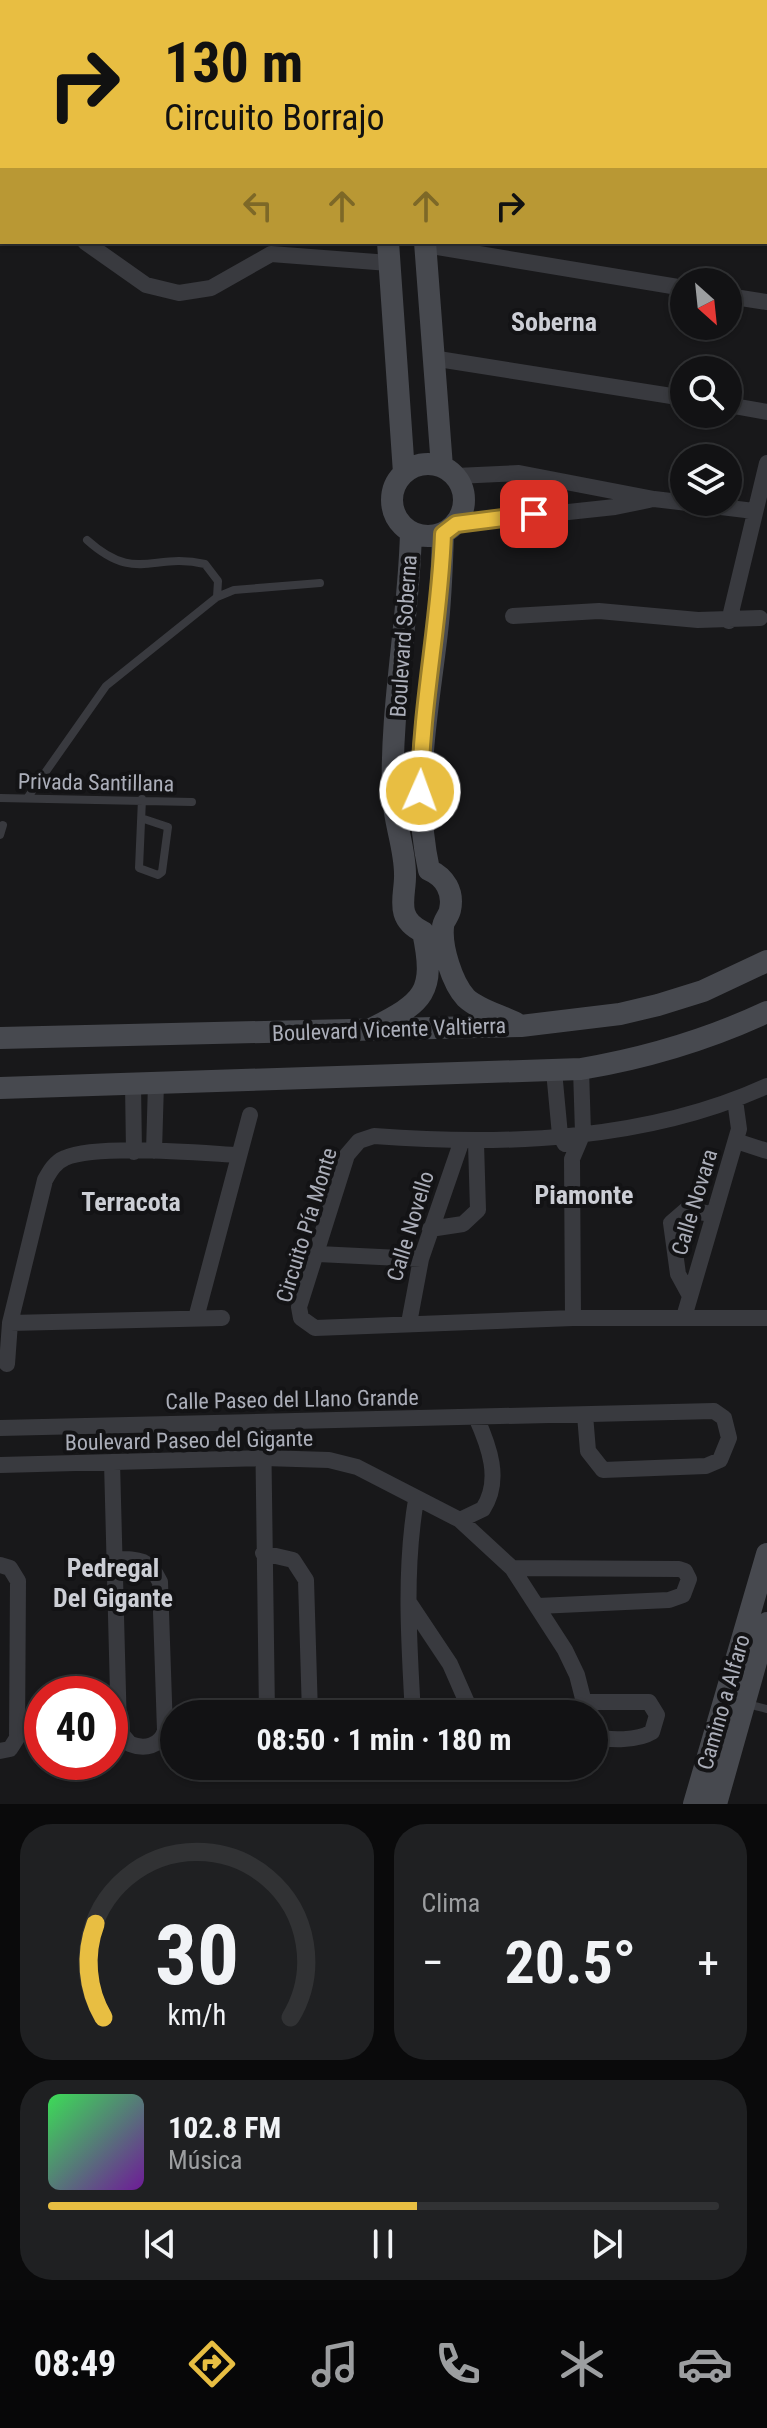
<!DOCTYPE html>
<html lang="es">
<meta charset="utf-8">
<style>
:root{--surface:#121214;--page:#1f2022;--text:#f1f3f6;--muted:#9c9ea0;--line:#313234;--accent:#e8be42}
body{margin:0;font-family:"Roboto Condensed",sans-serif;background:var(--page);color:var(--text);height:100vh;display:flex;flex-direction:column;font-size:30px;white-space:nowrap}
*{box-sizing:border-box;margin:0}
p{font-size:26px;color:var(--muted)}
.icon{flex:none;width:44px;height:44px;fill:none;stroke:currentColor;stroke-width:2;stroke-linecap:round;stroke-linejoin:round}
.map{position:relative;height:1804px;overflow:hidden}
.panel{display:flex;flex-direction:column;gap:20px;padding:20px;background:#0a0a0b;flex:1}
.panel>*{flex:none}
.guide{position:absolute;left:0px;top:0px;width:768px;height:244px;box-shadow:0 2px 6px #0004,0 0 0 2px var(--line);background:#e8be42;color:#111;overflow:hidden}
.needle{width:52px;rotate:153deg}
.controls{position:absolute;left:670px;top:268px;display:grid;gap:16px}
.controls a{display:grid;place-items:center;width:72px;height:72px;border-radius:50%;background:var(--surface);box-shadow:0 2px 6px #0004,0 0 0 2px var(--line);font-size:40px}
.speed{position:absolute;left:24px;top:1676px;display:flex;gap:16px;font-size:40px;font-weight:700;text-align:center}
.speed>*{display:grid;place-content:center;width:104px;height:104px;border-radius:50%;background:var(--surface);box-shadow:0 2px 6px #0004,0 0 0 2px var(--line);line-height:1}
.speed .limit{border:12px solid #d22;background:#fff;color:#111}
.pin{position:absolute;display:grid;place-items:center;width:68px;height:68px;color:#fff;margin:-34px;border-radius:16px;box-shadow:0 4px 12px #0006}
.me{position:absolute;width:88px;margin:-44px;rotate:2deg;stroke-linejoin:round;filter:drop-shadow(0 0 6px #0008)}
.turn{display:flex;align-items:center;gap:28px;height:168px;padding:0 32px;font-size:36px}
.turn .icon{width:104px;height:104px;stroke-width:2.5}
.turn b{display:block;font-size:56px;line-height:68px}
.lanes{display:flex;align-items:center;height:76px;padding:0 32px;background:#0003;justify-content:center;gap:40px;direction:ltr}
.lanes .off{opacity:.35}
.big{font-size:60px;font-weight:700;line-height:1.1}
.panel .card{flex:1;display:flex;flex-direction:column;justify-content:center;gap:12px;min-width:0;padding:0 28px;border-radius:32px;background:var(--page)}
.panel .dial{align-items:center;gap:0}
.dial svg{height:208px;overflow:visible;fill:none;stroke:var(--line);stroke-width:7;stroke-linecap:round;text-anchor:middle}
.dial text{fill:var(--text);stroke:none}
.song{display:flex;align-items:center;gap:24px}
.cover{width:96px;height:96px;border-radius:12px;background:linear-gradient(135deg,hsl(130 70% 55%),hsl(280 70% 35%))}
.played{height:8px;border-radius:4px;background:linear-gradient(90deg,var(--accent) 55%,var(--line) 55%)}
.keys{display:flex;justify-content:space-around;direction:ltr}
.heat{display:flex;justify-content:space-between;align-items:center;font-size:44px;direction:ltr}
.panel .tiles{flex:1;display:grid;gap:20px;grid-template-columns:1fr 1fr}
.card:last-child{grid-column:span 2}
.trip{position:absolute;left:160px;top:1700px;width:448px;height:80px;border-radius:40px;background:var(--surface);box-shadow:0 2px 6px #0004,0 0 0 2px var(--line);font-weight:700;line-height:80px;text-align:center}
.tab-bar{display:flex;height:128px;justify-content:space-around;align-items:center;background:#070708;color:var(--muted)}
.tab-bar .icon{width:56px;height:56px}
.tab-bar .active{color:var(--accent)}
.tab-bar b{font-size:36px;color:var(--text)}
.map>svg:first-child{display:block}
</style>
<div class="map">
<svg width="767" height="1804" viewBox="0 0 767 1804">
<rect width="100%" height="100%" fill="#18181a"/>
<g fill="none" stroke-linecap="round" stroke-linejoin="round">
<path stroke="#393a3f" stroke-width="8" d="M584,0L595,2
M754,2V0
M87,540C136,584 152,552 205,564L218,581L217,597
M28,797L106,686L217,597L234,590L320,583
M0,798L192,802
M142,799L139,868L158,875L162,872L168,827L144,819
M0,835L3,825
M747,1704L767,1709"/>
<path stroke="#393a3f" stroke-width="16" d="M258,0L270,2
M406,0L410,2
M80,1L81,0
M19,2L20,0
M383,2L387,0
M0,41L2,37
M766,90L767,91
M0,187L2,183
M766,196H767
M0,225H2
M85,242L146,285L179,293L211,288L271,254L389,263
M425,245L684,288
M728,296L767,302
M432,358L684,398
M728,405L767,412
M456,476L519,473L654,499L754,511
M456,524L615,507L649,500
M513,616L599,611L698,620L760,618
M729,621L767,463
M554,1071L560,1135L565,1144
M133,1084L134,1152
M767,1086C646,1141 505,1146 374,1136L359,1141L347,1155L299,1307L301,1318L315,1328L573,1318H767
M736,1141L767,1151
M154,1151L156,1083
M430,1229L463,1224L478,1210L476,1143
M318,1254L421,1259
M690,1296L678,1274L671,1223L686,1210L712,1214
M684,1317L739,1129L735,1100
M196,1318L250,1115
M573,1318L572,1159L583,1133L581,1069
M10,1323L222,1318
M409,1323L421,1259L461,1143
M7,1364L10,1323L45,1180C50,1171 55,1162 65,1158C97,1144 200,1153 238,1155
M263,1422L267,1714
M0,1428L714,1411L724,1418L729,1438L720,1460L706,1466L603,1470L588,1451L585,1415
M112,1462L119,1731L130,1744C145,1750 160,1746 165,1731L160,1582C149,1559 140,1559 116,1559
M0,1465L264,1458L329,1460L357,1467L460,1520L512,1568L565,1650L577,1675L587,1714
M460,1520L483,1509C502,1480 489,1446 476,1417
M263,1553L293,1560L306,1580L310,1714
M0,1565L10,1568L18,1581L17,1738L10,1749L0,1751
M512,1568L679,1569L685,1571L689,1579L683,1595L669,1600L538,1606
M410,1604L450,1664L472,1714
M585,1702H649L657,1715L652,1732C639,1740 609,1742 594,1735
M413,1714C409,1643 404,1571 416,1500"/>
<path stroke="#47494f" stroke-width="22" d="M388,242L404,473
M425,242L442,467
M392 500a36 36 0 1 1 72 0a36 36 0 1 1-72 0Z
M443,534C442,566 441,599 437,632C428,712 411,789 429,870C445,877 454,892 450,910C449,916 443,921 443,927C441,947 452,983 466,998C479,1010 500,1015 516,1023
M371,1029C424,1002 436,993 423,932C393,918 406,895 405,874C405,848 394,822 393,795C390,708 409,620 411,532
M0,1038L521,1026L620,1014L658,1005L703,991L767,961
M0,1088L581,1069C646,1058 707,1040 767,1012
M694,1804L767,1554
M716,1804L767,1623"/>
</g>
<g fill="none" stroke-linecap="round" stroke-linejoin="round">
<defs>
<path id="route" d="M420,791C421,705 440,620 443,534L456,524L534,514"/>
</defs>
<use href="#route" stroke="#977c2b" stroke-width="20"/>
<use href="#route" stroke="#e8be42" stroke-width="14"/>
</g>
<g text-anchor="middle" stroke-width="8" stroke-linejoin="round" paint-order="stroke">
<g font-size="22" fill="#abaeb9" stroke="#131315">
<text transform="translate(403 636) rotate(-86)" y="8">Boulevard Soberna</text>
<text transform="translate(96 782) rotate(1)" y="8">Privada Santillana</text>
<text transform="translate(389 1029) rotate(-2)" y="8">Boulevard Vicente Valtierra</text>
<text transform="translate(694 1202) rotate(-73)" y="8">Calle Novara</text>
<text transform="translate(306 1225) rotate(-73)" y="8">Circuito Pía Monte</text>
<text transform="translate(410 1226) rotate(-73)" y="8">Calle Novello</text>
<text transform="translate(292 1399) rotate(-1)" y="8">Calle Paseo del Llano Grande</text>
<text transform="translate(189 1440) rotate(-1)" y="8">Boulevard Paseo del Gigante</text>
<text transform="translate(723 1702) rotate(-74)" y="8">Camino a Alfaro</text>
</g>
<g font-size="26" font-weight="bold" fill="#ccced5" stroke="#131315">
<text x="554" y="331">Soberna</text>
<text x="584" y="1204">Piamonte</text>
<text x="131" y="1211">Terracota</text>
<text x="113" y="1577">Pedregal<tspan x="113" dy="30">Del Gigante</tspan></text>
</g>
</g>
</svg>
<div class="controls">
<a><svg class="needle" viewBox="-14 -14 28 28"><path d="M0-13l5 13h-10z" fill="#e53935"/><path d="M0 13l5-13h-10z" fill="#9c9ea0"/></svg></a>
<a><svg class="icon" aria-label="search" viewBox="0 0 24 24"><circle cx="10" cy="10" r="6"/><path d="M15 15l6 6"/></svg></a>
<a><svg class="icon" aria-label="layers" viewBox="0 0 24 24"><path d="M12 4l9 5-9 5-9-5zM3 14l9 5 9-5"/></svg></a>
</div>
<div class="speed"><div class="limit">40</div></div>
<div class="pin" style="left:534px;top:514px;background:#d93025"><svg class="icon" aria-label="arrive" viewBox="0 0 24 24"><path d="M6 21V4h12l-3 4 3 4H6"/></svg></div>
<svg class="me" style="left:420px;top:791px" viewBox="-20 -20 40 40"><circle r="17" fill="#e8be42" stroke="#fff" stroke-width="3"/><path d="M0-11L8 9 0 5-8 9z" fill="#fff"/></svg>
<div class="trip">08:50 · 1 min · 180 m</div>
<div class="guide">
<div class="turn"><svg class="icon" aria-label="right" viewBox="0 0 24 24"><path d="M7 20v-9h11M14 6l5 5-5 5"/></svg><div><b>130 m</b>Circuito Borrajo</div></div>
<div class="lanes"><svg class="icon off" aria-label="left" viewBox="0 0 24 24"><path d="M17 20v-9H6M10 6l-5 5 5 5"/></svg><svg class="icon off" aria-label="ahead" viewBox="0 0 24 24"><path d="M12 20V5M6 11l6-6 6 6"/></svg><svg class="icon off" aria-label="ahead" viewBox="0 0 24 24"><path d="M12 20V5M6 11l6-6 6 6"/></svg><svg class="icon" aria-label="right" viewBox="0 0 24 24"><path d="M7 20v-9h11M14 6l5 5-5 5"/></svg></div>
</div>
</div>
<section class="panel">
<div class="tiles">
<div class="card dial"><svg viewBox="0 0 100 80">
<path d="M14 69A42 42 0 1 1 86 69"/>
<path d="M14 69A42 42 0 0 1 11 33" stroke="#e8be42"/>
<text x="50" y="56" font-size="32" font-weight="700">30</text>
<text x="50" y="72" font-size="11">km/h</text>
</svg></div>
<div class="card"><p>Clima</p>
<div class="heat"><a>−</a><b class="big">20.5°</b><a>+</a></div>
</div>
<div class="card">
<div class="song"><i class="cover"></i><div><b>102.8 FM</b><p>Música</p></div></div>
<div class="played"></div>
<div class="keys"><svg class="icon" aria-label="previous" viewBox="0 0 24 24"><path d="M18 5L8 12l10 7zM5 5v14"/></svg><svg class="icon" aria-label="pause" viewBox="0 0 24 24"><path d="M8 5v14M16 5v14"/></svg><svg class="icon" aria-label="next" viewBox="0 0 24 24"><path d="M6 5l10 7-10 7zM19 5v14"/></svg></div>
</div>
</div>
</section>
<nav class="tab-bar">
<b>08:49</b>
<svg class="icon active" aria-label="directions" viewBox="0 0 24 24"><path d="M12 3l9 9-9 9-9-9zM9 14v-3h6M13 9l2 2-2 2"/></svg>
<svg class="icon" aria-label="music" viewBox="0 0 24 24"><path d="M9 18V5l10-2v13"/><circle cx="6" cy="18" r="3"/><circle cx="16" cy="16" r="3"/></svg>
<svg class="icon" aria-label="phone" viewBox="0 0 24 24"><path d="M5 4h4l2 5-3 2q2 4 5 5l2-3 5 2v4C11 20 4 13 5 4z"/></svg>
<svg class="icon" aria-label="climate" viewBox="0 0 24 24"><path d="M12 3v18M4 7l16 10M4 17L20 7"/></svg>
<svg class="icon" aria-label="car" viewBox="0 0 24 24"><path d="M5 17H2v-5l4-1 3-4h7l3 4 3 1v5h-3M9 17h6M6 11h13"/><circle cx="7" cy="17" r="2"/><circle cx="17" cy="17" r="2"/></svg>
</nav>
